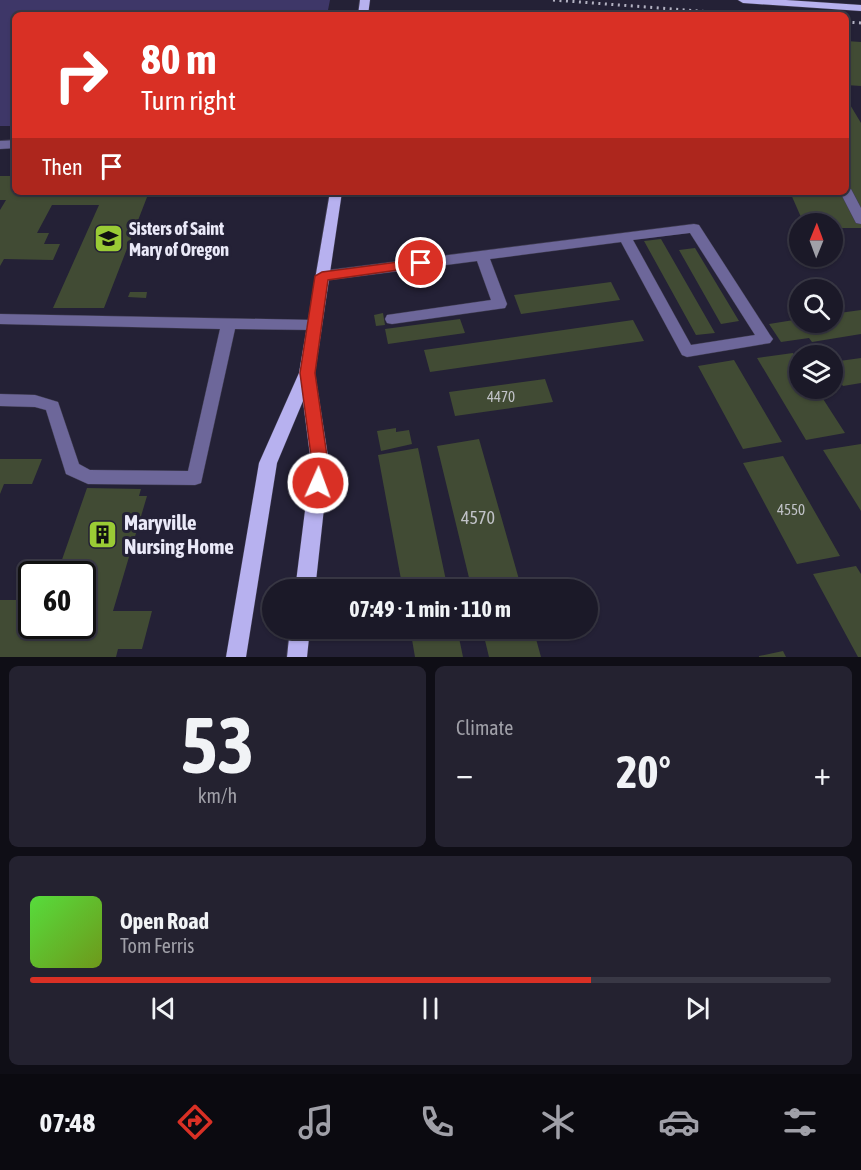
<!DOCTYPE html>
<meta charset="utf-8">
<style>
:root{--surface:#1b1928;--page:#242230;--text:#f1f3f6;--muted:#a0a0a8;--line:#393845;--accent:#d93025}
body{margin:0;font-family:"Asap Condensed",sans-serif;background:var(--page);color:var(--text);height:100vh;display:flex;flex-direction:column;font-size:22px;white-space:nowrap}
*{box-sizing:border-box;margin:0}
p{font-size:20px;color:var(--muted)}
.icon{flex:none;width:33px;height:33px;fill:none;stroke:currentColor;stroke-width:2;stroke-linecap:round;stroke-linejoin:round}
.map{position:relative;height:657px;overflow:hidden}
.side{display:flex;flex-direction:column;gap:9px;padding:9px;background:#0f0e16;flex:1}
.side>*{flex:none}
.banner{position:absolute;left:12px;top:12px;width:837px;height:183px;border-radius:9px;box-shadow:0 2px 4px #0004,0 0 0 2px var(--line);background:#d93025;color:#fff;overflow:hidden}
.needle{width:39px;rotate:1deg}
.buttons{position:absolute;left:789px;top:213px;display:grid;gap:12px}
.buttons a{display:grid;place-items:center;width:54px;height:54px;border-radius:50%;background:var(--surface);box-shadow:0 2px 4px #0004,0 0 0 2px var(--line);font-size:30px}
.speed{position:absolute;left:18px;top:561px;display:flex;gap:12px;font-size:30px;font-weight:700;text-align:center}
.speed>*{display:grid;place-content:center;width:78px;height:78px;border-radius:50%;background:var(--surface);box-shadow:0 2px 4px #0004,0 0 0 2px var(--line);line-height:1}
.speed .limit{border:3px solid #111;border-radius:9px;background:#fff;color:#111}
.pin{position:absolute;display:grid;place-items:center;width:51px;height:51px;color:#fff;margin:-26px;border:3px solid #fff;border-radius:50%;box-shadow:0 2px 6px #0007}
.me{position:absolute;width:66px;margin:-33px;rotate:2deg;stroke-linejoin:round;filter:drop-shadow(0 0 4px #0008)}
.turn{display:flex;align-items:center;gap:21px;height:126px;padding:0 30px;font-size:27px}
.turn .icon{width:78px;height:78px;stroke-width:2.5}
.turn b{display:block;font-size:42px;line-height:51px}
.then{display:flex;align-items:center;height:57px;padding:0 30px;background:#0003;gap:12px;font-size:22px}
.big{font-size:45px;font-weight:700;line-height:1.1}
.side .card{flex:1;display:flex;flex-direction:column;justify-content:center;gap:9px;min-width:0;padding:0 21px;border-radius:9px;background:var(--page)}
.side .dial{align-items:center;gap:0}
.dial b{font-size:78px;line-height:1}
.song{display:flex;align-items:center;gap:18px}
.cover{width:72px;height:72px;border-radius:9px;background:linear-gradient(135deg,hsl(110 70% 55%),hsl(80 70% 35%))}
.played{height:6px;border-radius:3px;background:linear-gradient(90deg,var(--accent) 70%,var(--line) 70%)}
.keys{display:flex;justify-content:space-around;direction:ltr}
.heat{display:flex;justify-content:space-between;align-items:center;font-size:33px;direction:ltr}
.side .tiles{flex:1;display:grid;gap:9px;grid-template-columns:1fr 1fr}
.card:last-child{grid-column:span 2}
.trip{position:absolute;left:262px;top:579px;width:336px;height:60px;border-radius:30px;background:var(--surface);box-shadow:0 2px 4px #0004,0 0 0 2px var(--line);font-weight:700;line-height:60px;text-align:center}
.dock{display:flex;height:96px;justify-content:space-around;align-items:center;background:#0b0a10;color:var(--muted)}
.dock .icon{width:42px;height:42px}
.dock .current{color:var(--accent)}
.dock b{font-size:27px;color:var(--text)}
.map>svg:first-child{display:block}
</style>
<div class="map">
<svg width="861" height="657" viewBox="0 0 861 657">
<rect width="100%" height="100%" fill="#242136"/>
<path fill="#3e3768" d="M0,0H330L327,15H15V126H0Z"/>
<path fill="#414b34" d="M846,41L861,42V86L846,85Z
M846,98L861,123V228H832V224H804L790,192H846Z
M0,176H15V192H149L104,308H53L99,205H52L37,233H49L44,244H60L53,260L4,259L0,266V210L6,200H0Z
M661,239L715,333L696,335L644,241Z
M695,248L739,321L721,324L679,250Z
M611,282L620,300L521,314L514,295Z
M130,292H147L146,298L128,297Z
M861,310V334L812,342L809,338L781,342L769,324L800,319V322H832V314Z
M383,313L385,325L376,326L374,315Z
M460,319L465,333L388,344L385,329Z
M633,320L644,341L430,372L424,350Z
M793,353L800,364V388H816L845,433L806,440L757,358Z
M861,358V383L843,386L832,371V362Z
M734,360L782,442L743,449L698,366Z
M545,379L553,402L455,416L449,392Z
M396,428V432L409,430L412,444L381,451L377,431Z
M479,439L522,590H472L437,446Z
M861,444V511L823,450Z
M418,448L448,590H403L378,455Z
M783,456L840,556L797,564L743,463Z
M0,459H42L32,484H4L0,494Z
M87,488L141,489L139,496H147L113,611H152L142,649H118L116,657H0V600H32V626H82V574H57Z
M856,566L861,574V657H858L813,574Z
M410,628H457L463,657H415Z
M482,628H533L541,657H489Z
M783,651L786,657H759V656Z"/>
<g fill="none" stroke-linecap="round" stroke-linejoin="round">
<defs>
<path id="minor" d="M15,140V148L0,149V141Z
M846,188L851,189L861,208V224L856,223L840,192H846Z
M694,224L699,225L770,335L773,339L770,343L687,357L682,355L621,242L490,259L507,304L505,308L392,324L387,323L385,319L387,315L491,300L477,261L322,281L315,276L322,271ZM690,233L755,335L691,345L633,240Z
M0,314L314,320L321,325L314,330L235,329L201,483L195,485L88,484L66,474L46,410L35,407L0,406V394L35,395L58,402L79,464L90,470L188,471L220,329L0,324Z"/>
<path id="major" d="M360,0H370L368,15H358Z
M738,0H786L861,5V11L743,3Z
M330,192H342L315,373L329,463L315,590H295L311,463L303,401L277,463L246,657H226L259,463L299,373Z
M290,628H310L307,657H287Z"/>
</defs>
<use href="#minor" stroke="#403d51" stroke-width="1"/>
<use href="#major" stroke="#403d51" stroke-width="1"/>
<use href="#minor" fill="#6d679a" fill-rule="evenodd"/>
<use href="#major" fill="#b7b1ef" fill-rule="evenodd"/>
<path stroke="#b3b2c2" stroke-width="3" stroke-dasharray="2 4.5" stroke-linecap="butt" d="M553,0L752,15
M846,22L861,23"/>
</g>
<path fill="#d93025" stroke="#8d1f18" stroke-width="1.5" d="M421,259L428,263L426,266L328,280L315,373L328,463L323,488H312L310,483L312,463L300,373L315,276L322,272Z"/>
<defs>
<symbol id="school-square" viewBox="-11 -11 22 22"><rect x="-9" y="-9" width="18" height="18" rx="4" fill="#9acb35" stroke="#242136"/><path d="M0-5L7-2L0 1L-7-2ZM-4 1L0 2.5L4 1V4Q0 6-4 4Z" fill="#111"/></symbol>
<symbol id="building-square" viewBox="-11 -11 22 22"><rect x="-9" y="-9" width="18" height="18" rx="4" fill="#9acb35" stroke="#242136"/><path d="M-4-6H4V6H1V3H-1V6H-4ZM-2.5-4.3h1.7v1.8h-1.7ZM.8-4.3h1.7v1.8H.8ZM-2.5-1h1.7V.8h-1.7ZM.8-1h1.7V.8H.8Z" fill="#111"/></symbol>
</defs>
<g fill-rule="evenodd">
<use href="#school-square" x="92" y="222" width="33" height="33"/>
<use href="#building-square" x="86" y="518" width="33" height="33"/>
</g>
<g text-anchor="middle" stroke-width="6" stroke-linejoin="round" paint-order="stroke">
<g font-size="15" fill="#c0c2c7">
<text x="501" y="402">4470</text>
<text x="791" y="515">4550</text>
</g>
<g font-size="18" font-weight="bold" fill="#eae9f8" stroke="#242136" text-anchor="start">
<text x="129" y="235">Sisters of Saint<tspan x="129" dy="21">Mary of Oregon</tspan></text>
</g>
<g font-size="18" fill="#c0c2c7">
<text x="478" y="524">4570</text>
</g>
<g font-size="21" font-weight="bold" fill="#eae9f8" stroke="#242136" text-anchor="start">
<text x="124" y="530">Maryville<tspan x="124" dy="24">Nursing Home</tspan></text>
</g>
</g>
</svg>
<div class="buttons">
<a><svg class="needle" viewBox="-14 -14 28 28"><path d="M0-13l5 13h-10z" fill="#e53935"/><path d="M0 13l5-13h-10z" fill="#a0a0a8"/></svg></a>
<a><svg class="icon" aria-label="search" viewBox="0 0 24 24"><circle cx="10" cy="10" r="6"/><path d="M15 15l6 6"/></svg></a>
<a><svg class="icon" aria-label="layers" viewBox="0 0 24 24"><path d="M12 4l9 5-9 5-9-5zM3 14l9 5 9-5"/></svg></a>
</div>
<div class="speed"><div class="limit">60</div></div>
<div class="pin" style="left:421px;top:263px;background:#d93025"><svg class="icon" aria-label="arrive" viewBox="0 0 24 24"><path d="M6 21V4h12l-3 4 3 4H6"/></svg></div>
<svg class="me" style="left:318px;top:483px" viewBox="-20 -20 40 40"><circle r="17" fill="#d93025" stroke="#fff" stroke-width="3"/><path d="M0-11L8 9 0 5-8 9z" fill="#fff"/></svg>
<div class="trip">07:49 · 1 min · 110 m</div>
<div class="banner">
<div class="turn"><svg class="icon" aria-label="right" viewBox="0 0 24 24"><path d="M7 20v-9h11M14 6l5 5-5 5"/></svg><div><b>80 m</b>Turn right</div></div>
<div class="then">Then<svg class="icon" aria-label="arrive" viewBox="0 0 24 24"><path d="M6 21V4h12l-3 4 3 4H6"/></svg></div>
</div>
</div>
<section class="side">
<div class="tiles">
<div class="card dial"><b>53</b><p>km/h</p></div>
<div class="card"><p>Climate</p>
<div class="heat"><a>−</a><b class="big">20°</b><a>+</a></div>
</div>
<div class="card">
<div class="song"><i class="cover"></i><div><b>Open Road</b><p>Tom Ferris</p></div></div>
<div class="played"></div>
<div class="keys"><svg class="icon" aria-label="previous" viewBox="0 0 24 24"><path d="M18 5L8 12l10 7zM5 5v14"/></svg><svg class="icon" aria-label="pause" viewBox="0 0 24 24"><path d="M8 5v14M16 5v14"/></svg><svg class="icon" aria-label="next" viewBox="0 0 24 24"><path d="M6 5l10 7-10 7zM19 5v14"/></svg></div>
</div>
</div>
</section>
<nav class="dock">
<b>07:48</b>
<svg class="icon current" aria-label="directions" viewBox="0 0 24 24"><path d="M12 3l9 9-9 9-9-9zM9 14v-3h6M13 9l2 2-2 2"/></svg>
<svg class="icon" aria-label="music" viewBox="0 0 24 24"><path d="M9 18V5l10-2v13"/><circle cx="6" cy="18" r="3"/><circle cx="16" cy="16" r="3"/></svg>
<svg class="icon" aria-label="phone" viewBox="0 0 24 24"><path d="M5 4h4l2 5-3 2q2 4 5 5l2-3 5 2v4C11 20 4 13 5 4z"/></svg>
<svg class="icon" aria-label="climate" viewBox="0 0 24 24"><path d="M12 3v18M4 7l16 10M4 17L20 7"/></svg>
<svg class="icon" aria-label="car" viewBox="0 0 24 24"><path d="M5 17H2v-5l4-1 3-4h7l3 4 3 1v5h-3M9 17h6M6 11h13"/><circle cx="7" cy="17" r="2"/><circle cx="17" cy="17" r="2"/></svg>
<svg class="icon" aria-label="filters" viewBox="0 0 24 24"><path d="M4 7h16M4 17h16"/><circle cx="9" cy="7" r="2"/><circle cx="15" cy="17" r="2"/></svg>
</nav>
